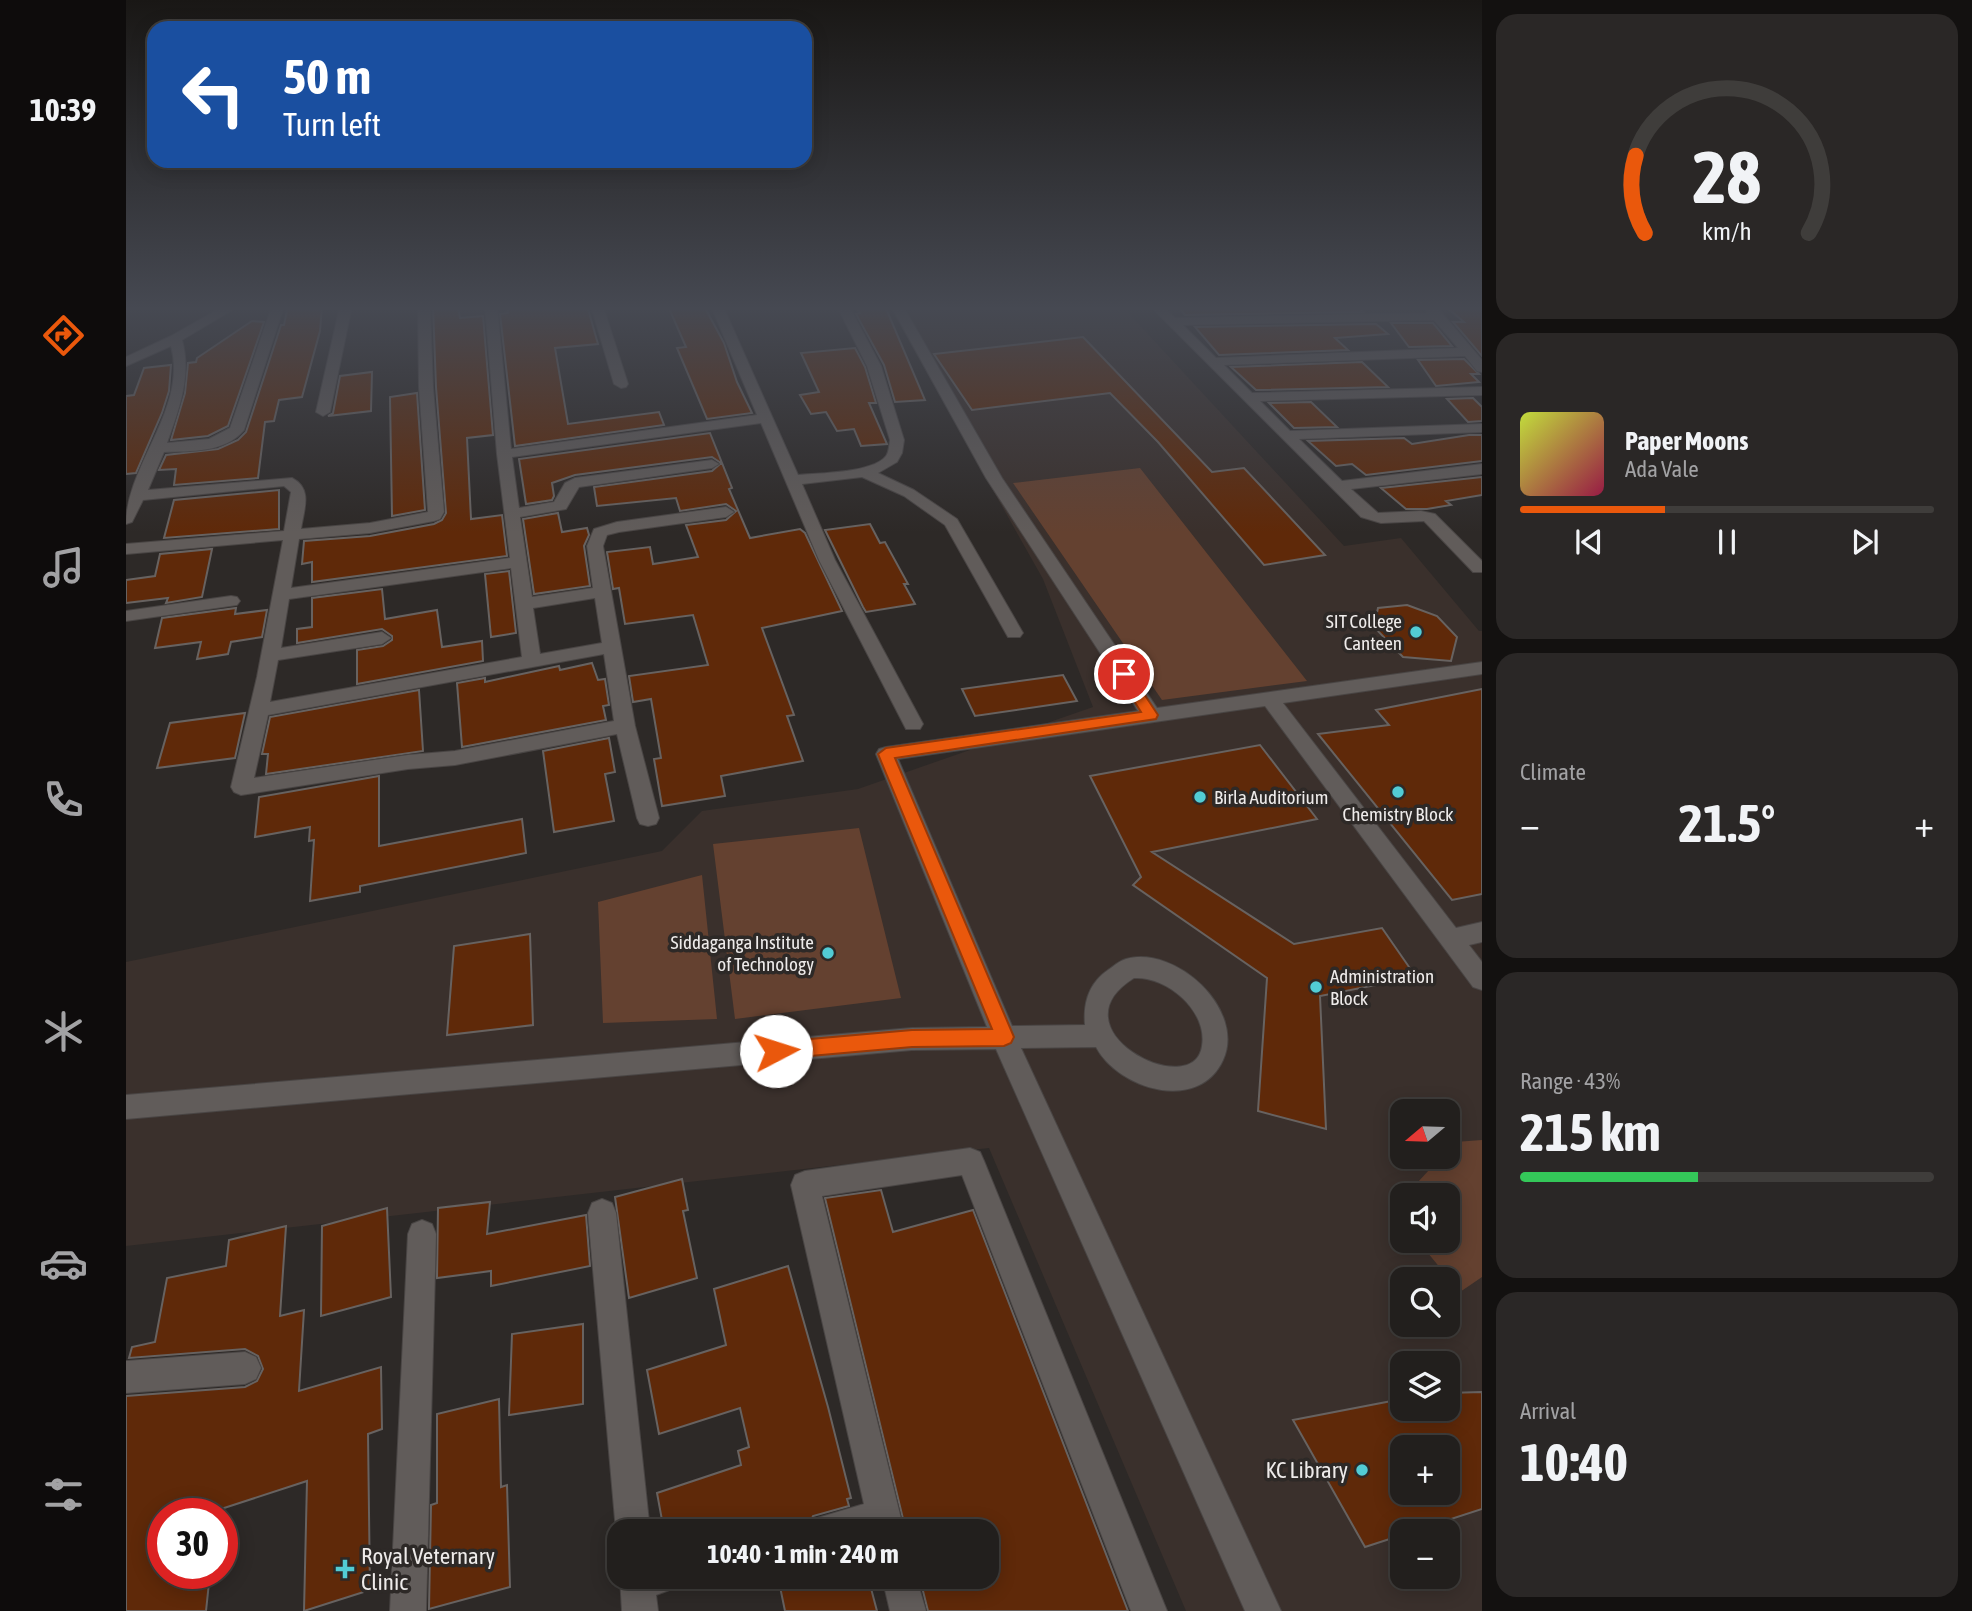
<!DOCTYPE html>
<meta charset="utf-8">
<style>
:root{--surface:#221f1d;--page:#2a2726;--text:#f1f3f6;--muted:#a2a2a4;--line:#3f3d3b;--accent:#ea580c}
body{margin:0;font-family:"Asap Condensed",sans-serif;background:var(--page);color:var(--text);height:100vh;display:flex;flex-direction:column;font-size:26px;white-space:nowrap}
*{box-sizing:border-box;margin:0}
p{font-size:23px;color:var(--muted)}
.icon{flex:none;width:38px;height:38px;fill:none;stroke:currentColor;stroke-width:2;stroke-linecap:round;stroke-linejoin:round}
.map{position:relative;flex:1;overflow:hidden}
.drawer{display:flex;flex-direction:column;gap:14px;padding:14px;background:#131110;width:490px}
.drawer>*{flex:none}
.banner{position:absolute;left:21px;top:21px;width:665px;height:147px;border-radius:21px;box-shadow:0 4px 18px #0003,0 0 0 2px var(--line);background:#1a4fa0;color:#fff;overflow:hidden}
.needle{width:46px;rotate:251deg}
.tools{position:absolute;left:1264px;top:1099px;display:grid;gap:14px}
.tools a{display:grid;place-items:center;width:70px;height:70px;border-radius:14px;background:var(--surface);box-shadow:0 4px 18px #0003,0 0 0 2px var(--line);font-size:35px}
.speed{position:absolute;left:21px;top:1498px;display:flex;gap:14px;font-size:35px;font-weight:700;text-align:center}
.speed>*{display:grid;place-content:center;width:91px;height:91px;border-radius:50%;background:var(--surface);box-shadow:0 4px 18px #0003,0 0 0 2px var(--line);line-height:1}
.speed .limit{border:10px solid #d22;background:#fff;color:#111}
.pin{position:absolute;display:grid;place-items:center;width:60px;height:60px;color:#fff;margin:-30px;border:4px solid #fff;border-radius:50%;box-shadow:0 2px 7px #0007}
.me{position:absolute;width:77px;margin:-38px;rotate:85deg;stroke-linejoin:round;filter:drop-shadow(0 0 5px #0008)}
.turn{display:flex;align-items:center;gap:24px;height:147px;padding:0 21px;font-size:32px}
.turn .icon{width:91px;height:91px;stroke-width:2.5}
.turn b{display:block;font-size:49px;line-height:60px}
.big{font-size:52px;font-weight:700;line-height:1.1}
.drawer .widget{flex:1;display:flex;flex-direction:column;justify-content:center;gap:10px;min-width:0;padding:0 24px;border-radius:21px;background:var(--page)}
.drawer .dial{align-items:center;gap:0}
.dial svg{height:182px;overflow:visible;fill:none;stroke:var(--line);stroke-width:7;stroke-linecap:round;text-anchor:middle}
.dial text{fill:var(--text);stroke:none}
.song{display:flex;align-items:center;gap:21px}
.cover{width:84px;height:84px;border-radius:10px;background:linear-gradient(135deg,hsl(70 70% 55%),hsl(340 70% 35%))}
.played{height:7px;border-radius:4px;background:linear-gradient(90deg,var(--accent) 35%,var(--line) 35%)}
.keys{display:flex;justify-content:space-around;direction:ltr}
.heat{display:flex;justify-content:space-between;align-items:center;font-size:38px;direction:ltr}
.charge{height:10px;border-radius:5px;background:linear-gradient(90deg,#34c759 43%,var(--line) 0)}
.trip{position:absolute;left:481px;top:1519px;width:392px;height:70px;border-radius:21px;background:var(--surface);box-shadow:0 4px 18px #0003,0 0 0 2px var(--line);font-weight:700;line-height:70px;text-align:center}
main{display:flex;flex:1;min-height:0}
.tab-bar{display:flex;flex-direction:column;width:126px;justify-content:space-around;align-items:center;background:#0e0c0c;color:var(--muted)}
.tab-bar .icon{width:49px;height:49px}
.tab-bar .selected{color:var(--accent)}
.tab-bar b{font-size:32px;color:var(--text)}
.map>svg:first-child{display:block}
</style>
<main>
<nav class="tab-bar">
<b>10:39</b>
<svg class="icon selected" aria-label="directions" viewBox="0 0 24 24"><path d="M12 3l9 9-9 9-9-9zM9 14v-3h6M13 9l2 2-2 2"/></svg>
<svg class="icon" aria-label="music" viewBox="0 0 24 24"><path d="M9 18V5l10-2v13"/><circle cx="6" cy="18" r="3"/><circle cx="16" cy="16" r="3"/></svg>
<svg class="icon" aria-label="phone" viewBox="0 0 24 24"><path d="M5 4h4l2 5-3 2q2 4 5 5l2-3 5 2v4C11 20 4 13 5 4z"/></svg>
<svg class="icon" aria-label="climate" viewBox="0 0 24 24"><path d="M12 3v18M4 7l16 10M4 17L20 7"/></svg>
<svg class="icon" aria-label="car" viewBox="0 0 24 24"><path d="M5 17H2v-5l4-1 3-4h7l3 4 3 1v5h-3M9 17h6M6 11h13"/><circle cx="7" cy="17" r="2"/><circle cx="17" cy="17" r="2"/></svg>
<svg class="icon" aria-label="filters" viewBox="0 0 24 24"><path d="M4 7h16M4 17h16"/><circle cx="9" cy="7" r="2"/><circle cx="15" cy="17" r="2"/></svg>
</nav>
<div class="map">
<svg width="1356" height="1611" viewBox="0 0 1356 1611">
<rect width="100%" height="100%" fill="#2d2927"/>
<path fill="#3a302c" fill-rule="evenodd" d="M763,306H996L1218,546L1275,538L1353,631H1356V1611H1060L863,1148L0,1246V962L536,851L576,811L732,789L967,707L917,579ZM1276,1111H1321V1157H1276ZM1276,1195H1321V1241H1276ZM1276,1279H1321V1325H1276ZM1276,1363H1321V1409H1276ZM1276,1447H1321V1493H1276ZM1276,1531H1321V1577H1276Z"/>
<path fill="#644130" d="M1014,468L1181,681L1036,700L887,483Z
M733,828L775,998L609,1019L587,844Z
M576,875L591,1019L477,1023L472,902Z
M1356,1140V1277L1334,1292L1292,1241H1321V1195H1280L1315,1157H1321V1150L1329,1142Z"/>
<path fill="#5f2909" stroke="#676260" stroke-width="2" fill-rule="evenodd" d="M162,306H196L194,331L176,397L153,400L148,421L139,422L132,478L48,485L50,469L33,470L40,455L92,449L112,440L120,432L155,325H158Z
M307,306H332L334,318L357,316L367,435L341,438L345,519L376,515L381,556L186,582V562L176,564L178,541L244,536L308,524L316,520L320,513L310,387Z
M381,306H459L462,309L472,344L429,348L442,424L533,412L538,425L389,446L374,314L382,313Z
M542,306H578L598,343L611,382L626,413L581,419L551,348L560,347Z
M730,306H759L799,400L769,402L758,365L730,314L734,313Z
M1051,306H1230L1237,312L1059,315Z
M1319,306H1356V356L1327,322H1338Z
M126,321L138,322L102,426L82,436L45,440L59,393L62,363L70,362L71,358Z
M1265,323H1307L1326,346L1283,347Z
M1250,324L1262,334L1209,338L1222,350L1093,355L1069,327Z
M957,337L1086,472L1118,468L1199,555L1138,565L1032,442L984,393L846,410L808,354Z
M729,348L739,367L750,403H743L761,444L735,446L728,429L711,431L700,412L685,414L674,395L693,392L675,353Z
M1338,359L1353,374H1345L1353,382L1310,386L1292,360Z
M1236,362L1262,387L1130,390L1105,367Z
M45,365L43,391L36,413L10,473L0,474V396L8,395L18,368Z
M246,372L245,411L202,416L207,413L214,376Z
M291,393L299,510L266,516L264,397Z
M1347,398L1356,407V421L1342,422L1321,399Z
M1185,402L1211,427L1168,428L1143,403Z
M584,433L606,488L603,489L624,538L674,529L679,533L716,611L636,628L668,715L661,716L677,761L595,776L599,796L536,806L528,759L535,758L525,699L507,702L503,676L582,665L567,615L499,624L493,588L487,589L481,552L524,547L527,564L572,557L560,525L600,520L610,511L600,504L554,511L550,498L471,506L468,487L586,471L595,463L586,457L449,475L426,483L428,496L426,500L400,504L393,459Z
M1343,435H1356V461L1240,475L1226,464L1210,466L1182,441L1278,438L1286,444Z
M1356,477V495L1320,501L1325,505L1301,509H1280L1255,488Z
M153,490V529L38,538L48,500Z
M432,513L436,532L461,528L463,535L458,546L464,586L408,594L397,519Z
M744,524L754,543L759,542L782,584H778L789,604L740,612L737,607L699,530Z
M86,549L76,597L40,603L42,598L0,603V580L29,576L34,554Z
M383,571L390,633L365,637L359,574Z
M256,589L259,619L311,610L316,647L356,641L357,661L231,684V650L257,646L266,640V636L256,629L171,643V629L186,627V598Z
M1281,605L1311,616L1331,637L1325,661L1277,657L1248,627L1252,608Z
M110,608L109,614L141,610L136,637L105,642L102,654L71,659L75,642L29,648L36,618Z
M466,663L472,680L479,679L483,705L477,706L480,720L336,747L331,683L359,678V682L433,666L434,670Z
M937,675L951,701L849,716L836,689Z
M1356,689V894L1326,900L1192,734L1263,725L1250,710Z
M293,690L297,751L140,774L142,754H136L144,717Z
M119,713L109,758L31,768L44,723Z
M483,738L489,772L479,774L488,821L428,832L417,751Z
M1134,745L1191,819L1026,852L1168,944L1256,928L1290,977L1194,996L1200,1129L1132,1111L1141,978L1007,885L1015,877L964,776Z
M253,776V846L396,819L400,853L234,886V892L184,901L188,840L183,841L184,827L129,837L133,797Z
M404,934L407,1025L321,1035L328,946Z
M556,1179L562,1210L557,1211L571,1278L503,1298L489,1197Z
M755,1190L767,1232L847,1210L1002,1611H802L795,1583L813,1577H861V1531H780L699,1198Z
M364,1202L361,1234L460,1215L464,1266L365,1286V1271L311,1278L312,1208Z
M261,1208L265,1297L195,1316L196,1226Z
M160,1226L154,1316L178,1310L173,1391L255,1367L256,1429L242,1434L244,1590L178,1611L181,1481L95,1509V1514H37V1573H84L80,1611H0V1396L119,1387L131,1381L137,1369L132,1356L119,1349L3,1358L6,1347L29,1342L41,1278L100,1266L103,1240Z
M662,1266L702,1407L725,1498L721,1499L723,1506L687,1516L680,1531H629L627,1519L591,1531H538L531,1493L615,1465L612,1451L623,1447L614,1408L533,1434L521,1370L600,1345L588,1289Z
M457,1324V1404L383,1415L386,1334Z
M1356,1392V1509L1288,1531H1276V1535L1239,1547L1167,1420L1276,1399V1409H1321V1393ZM1276,1447H1321V1493H1276Z
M373,1399L375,1487L381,1485L384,1587L303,1609L305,1505L311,1503V1414Z
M652,1577H742L751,1611H659Z"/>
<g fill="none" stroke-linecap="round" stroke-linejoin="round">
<defs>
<path id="minor" d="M98,306H113L56,340C66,376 53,409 41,443L83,439L104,428L146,306H158L118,430C99,453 65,451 38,452L22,490L166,478C187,489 178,509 175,529L244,523L302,512L293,387L292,306H304L307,387L318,512L314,519L308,521L244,533L173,539L165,588L384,558L371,454L359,306H371L385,449L631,415L585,306H597L672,475C692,473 747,473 760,456C763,452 763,446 764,440L741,366L711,306H723L755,366L778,440L776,453L771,462L752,473L788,490L831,519L897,633L894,637H882L819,525L778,496L736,477L676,484L709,560L797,724L794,729H780L693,560L635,423L386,457L393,508L428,502L439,483L449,478L586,460L593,464L586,468L453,487L440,509L394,517L406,597L467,588L461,546L468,529L491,522L600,507L608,512L600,517L493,532L481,535L477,546L509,726L533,818L530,824L522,826L514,824L511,818L491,734L329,765L282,769L115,795L108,792L105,787L131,677L157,540L0,554V544L158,531L165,492L158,486L17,500L6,522L0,524C0,465 62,408 45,346L0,366V357L45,336ZM385,568L396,657L144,702L152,660L256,644L265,638L256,632L155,648L163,599ZM469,598L476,643L414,654L407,608ZM478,654L488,721L329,751L282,755L128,778L142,715Z
M214,306H226L204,412L197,416L190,412Z
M465,306H477L502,384L500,387L495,388L488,384Z
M765,306H777L876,478L1031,708L1356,662V674L1157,703L1330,928L1356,922V942L1343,945L1356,962V990L1347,987L1139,706L772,759L886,1026L959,1025C957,1003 963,983 982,970C988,966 993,961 1000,959C1050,945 1120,1010 1097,1060C1073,1113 993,1090 970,1047L895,1048L1155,1611H1119L870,1049L786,1050L0,1119V1095L786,1028L861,1027L750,754L753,749L760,747L1012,711L860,478ZM1008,978C1041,976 1082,1011 1076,1046C1068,1103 924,1030 1008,978Z
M1024,306H1037L1049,318L1302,313L1297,306H1310L1356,360V372L1351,371L1339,356L1098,365L1126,393L1356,387V395L1134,401L1164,431L1356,424V432L1173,439L1216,481L1356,464V474L1225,489L1252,513L1295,511L1309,514L1356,561V572H1347L1298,521L1255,523L1235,517ZM1308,320L1332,348L1090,358L1057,325Z
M105,596L111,597L114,601L111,605L0,621V611Z
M844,1148L854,1152L858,1161L1041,1611H1005L836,1175L696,1196L778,1531H683L688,1519L738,1504L665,1185L669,1175L679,1171Z
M476,1199L486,1203L490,1213L524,1531H494V1539L490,1531L462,1213L466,1203Z
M296,1220L306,1224L310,1234L300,1611H264L282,1234L286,1224Z
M119,1352L130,1357L135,1368L130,1379L119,1384L0,1393V1361Z
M494,1577H551L546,1589L530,1595L532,1611H496Z
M756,1577H790L800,1611H764Z"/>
</defs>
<use href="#minor" stroke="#494544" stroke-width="2"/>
<use href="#minor" fill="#615c5a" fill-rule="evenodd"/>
</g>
<linearGradient id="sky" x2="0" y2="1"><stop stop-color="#191715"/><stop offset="0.58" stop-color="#464952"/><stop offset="1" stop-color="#464952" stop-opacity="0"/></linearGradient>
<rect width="1356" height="532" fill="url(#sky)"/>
<path fill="#ea580c" stroke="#983908" stroke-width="2" d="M998,670L1003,671L1030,712L1032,715L1030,719L769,758L888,1037L885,1043L878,1046L786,1047L650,1059L643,1057L641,1051L643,1045L650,1042L786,1030L866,1029L752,754L760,748L1015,712L991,674Z"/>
<g fill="#52ccd5" stroke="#2d2927" stroke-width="2.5">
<circle cx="1290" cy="632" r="7"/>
<circle cx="1272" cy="792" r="7"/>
<circle cx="1074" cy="797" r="7"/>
<circle cx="702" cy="953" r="7"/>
<circle cx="1190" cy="987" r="7"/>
<circle cx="1236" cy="1470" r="7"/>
<path d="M215.5 1558.5h7v7h7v7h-7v7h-7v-7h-7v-7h7z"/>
</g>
<g text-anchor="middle" stroke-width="7" stroke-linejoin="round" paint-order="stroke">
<g font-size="19" fill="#eeebea" stroke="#2d2927" text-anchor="end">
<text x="1276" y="628">SIT College<tspan x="1276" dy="22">Canteen</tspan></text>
<text x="1088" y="804" text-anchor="start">Birla Auditorium</text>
<text x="1272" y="821" text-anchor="middle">Chemistry Block</text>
<text x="688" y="949">Siddaganga Institute<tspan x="688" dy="22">of Technology</tspan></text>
<text x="1204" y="983" text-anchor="start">Administration<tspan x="1204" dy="22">Block</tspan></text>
</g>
<g font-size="23" fill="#eeebea" stroke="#2d2927" text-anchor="end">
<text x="1222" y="1478">KC Library</text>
<text x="235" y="1564" text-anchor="start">Royal Veternary<tspan x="235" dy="26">Clinic</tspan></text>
</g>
</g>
</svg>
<div class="tools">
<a><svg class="needle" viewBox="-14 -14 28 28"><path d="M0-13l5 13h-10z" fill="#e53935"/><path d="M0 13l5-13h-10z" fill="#a2a2a4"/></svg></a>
<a><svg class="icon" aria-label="sound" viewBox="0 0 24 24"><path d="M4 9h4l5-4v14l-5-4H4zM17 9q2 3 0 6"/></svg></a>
<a><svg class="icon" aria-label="search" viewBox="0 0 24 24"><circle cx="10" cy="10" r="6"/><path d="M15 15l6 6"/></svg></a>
<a><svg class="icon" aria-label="layers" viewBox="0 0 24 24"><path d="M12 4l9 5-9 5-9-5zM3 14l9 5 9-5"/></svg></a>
<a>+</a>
<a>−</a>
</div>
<div class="speed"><div class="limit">30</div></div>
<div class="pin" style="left:998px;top:674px;background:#d93025"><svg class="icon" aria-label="arrive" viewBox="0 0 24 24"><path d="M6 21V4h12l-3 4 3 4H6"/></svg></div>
<svg class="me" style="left:650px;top:1051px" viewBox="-20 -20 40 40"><circle r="19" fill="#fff"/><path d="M0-13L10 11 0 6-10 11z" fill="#ea580c"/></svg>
<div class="trip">10:40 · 1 min · 240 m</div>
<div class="banner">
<div class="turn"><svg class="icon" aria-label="left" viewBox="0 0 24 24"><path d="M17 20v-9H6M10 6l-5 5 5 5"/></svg><div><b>50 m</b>Turn left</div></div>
</div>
</div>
<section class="drawer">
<div class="widget dial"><svg viewBox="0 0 100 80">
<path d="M14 69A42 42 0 1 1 86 69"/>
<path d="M14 69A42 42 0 0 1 10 35" stroke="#ea580c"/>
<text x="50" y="56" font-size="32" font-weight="700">28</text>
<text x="50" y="72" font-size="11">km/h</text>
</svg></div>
<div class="widget">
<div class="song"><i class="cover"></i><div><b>Paper Moons</b><p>Ada Vale</p></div></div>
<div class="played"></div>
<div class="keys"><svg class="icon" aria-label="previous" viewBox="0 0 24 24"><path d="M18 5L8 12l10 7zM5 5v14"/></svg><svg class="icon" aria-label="pause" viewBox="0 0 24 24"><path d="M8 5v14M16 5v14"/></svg><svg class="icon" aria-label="next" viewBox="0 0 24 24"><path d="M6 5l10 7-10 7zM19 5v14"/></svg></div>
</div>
<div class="widget"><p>Climate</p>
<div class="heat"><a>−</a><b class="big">21.5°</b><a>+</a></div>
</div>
<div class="widget"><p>Range · 43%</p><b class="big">215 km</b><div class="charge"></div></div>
<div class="widget"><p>Arrival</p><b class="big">10:40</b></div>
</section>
</main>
